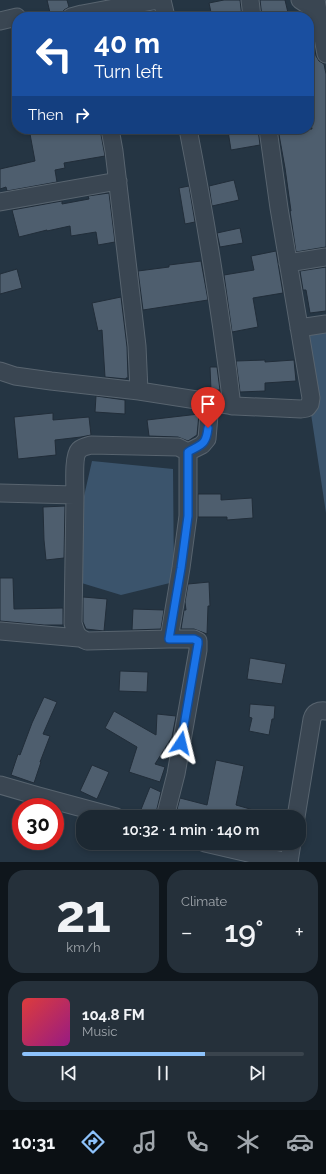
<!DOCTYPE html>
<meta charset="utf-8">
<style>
:root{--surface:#1c2832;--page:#25303a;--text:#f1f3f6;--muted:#a0a6ac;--line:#3a444d;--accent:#8dc2fb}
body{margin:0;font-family:Raleway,sans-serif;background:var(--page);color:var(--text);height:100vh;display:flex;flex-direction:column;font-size:15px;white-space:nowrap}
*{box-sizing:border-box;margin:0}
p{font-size:13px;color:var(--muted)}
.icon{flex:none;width:22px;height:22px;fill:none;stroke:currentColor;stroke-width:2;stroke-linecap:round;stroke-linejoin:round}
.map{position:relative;height:862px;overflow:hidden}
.drawer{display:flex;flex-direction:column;gap:8px;padding:8px;background:#0f161c;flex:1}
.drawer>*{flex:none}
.banner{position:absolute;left:12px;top:12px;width:302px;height:122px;border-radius:16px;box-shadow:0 2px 6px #0003,0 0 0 1px var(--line);background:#1a4fa0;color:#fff;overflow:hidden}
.speed{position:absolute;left:12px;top:798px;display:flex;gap:8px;font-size:20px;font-weight:700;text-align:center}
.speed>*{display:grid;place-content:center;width:52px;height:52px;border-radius:50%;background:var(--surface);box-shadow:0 2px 6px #0003,0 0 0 1px var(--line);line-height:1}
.speed .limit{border:6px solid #d22;background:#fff;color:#111}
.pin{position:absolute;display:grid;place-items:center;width:34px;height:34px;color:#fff;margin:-41px -17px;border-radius:50% 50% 50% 0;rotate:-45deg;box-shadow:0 0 4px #0007}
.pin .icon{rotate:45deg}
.me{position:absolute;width:44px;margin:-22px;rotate:10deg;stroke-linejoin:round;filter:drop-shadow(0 0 3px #0008)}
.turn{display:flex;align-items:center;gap:14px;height:84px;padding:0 16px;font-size:18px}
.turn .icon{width:52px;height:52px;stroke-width:2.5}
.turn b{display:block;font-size:28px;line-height:34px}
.then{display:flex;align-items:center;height:38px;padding:0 16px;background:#0003;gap:8px;font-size:15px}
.big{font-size:30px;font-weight:600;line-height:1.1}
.drawer .widget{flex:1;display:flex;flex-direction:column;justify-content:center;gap:6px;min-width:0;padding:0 14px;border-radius:16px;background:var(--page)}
.drawer .dial{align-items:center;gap:0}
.dial b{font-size:52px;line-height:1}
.song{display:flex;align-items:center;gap:12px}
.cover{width:48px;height:48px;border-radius:6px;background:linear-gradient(135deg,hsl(0 70% 55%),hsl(310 70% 35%))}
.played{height:4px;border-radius:2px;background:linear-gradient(90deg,var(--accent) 65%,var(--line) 65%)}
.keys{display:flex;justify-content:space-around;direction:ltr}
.heat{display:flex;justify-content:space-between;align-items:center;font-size:22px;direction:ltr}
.drawer .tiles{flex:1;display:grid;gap:8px;grid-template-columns:1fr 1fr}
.widget:last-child{grid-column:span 2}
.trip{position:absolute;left:76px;top:810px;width:230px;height:40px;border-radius:16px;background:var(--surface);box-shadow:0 2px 6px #0003,0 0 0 1px var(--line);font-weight:600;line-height:40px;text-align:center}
.tab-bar{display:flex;height:64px;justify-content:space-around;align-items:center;background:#0b1014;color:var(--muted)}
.tab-bar .icon{width:28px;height:28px}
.tab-bar .selected{color:var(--accent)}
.tab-bar b{font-size:18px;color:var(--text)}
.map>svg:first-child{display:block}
</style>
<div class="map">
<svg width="326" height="862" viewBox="0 0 326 862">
<rect width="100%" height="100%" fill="#253543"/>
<path fill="#3b546c" d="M326,330V513L300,341L319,331Z
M92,461L173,469L174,582L121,595L75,581L70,558Z"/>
<path fill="#4e5e6e" stroke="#212d39" d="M47,0H67L69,7L64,10L61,17H51Z
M224,0H240L242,17H212L209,3Z
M260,0H285L289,17H262Z
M154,11L156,17H121Z
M309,24H310L316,56L319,61L324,64L326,74V247L296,252L290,211H291L285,168L278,129H312L309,115Z
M55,129H100L105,156L64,163L65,168L55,170L57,182L7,191L6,187L0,189V169L35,161L30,134Z
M239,129H258L260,145L231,150L228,131Z
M234,180L239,200L212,206L209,186Z
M189,186L195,222L185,224L179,188Z
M109,193L115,242L98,245L96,232L71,236L70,226L47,231V230L19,237L12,210L62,201V204L89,199L88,196Z
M240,228L243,243L220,247L217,233Z
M276,251L283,293L253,298L258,327L232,332L224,275L254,270L251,256Z
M201,261L208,300L143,310L138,271L169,267V265Z
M326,267V311L310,313L306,290H303L300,271Z
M17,269L22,288L0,294V274Z
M121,297L127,347L128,378H126V379L105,377L102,330L98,331L92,303Z
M265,360V362L294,360L296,381L265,383V391L240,392L236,361Z
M210,367H217L220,390H211Z
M96,396L125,400V414L95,412Z
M53,413V420L89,417L91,435L81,437L55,440L56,455L18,459L14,417Z
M199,414L197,435L188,441L178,437L149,436L147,420Z
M198,494H221V500L252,498L253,518L227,520V517H198Z
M65,506L64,558L46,560L44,540L43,507Z
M0,578H13L14,609L63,608V625H44L0,621Z
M209,582L210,606H208L207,634L194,629H181L184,610H186L185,602L188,584Z
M83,597L107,599L104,631L86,629L83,622Z
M133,609L164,610L161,629L132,630Z
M250,658L286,664L282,684L247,679Z
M120,671L148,672L147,692L119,691Z
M44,697L57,702L43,734L50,736L40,762H41L34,783L11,775L18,754L20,755L32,723Z
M250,704L275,706L274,719H272L269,735L249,731L252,718L249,717Z
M114,711L156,735L157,714L176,716L172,737L155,764L165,767L160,782L129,772L137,747L105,728Z
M216,760L244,766L236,805L264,813V817H175L180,798L207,805Z
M92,765L109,772L97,799L80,791Z
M150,787L161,792L155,817H138Z"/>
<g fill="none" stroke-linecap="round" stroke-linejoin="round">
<defs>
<path id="minor" d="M162,0L166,17
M250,0L252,17
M300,0L323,15
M316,0L326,54
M71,17L82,14L158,0
M0,21L17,17
M110,129L114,151L137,346L139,391
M188,129C206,221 221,313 232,406
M0,202L118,181
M288,263L326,257
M299,328L326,324
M0,371L15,376L51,381L139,391L235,406L301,409L307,408L310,404L311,398L279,208L268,129
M188,452L202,445L207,439L210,403
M0,493L75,495C75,486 73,456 79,450C82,447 87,446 91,445L178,447L188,452V516L181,568L169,639
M75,495L73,623C76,634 77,637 87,641L169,639H194L198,641V650L176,774L165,817
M0,631L79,638
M0,785L38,796L116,817
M296,817L312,719C314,712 319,710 326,711
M205,843L287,862
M289,862L292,843"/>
</defs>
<use href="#minor" stroke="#58646f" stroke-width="19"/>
<use href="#minor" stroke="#3a4652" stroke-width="17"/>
</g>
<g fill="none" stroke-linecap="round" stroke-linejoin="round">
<defs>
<path id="route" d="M181,743L198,644V641L194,639H169L181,568L188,516V452C202,444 206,445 208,428"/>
</defs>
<use href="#route" stroke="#114b97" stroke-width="10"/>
<use href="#route" stroke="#1a73e8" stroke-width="7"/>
</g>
</svg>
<div class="speed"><div class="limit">30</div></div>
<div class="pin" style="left:208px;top:428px;background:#d93025"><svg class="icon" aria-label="arrive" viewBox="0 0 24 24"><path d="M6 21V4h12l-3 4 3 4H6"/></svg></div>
<svg class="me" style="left:181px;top:743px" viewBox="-20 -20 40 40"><path d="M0-17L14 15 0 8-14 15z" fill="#1a73e8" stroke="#fff" stroke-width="4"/></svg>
<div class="trip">10:32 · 1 min · 140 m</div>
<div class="banner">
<div class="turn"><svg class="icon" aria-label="left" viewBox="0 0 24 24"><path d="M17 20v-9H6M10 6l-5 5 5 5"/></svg><div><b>40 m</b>Turn left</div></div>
<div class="then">Then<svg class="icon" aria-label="right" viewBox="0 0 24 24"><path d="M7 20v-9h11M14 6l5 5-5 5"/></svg></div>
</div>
</div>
<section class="drawer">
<div class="tiles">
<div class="widget dial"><b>21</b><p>km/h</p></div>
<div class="widget"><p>Climate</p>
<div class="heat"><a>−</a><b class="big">19°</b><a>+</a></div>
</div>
<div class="widget">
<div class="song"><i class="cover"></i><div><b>104.8 FM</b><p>Music</p></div></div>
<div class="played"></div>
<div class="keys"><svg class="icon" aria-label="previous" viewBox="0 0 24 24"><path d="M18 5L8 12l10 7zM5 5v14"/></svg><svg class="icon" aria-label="pause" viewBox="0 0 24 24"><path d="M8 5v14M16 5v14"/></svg><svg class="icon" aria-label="next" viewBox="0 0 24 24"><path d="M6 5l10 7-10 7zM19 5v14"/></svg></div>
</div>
</div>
</section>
<nav class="tab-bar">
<b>10:31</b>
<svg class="icon selected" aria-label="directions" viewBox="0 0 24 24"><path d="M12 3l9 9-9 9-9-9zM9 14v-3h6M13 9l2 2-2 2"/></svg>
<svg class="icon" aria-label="music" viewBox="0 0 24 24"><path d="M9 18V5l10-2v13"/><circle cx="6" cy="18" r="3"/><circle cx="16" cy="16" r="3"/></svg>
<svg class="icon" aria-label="phone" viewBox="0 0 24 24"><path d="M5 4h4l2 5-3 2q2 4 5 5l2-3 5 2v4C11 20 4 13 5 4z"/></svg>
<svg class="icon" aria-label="climate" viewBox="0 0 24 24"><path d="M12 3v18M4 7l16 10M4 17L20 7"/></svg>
<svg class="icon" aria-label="car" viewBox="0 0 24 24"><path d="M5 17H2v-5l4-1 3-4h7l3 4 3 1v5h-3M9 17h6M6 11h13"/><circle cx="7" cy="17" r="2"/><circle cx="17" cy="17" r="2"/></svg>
</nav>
